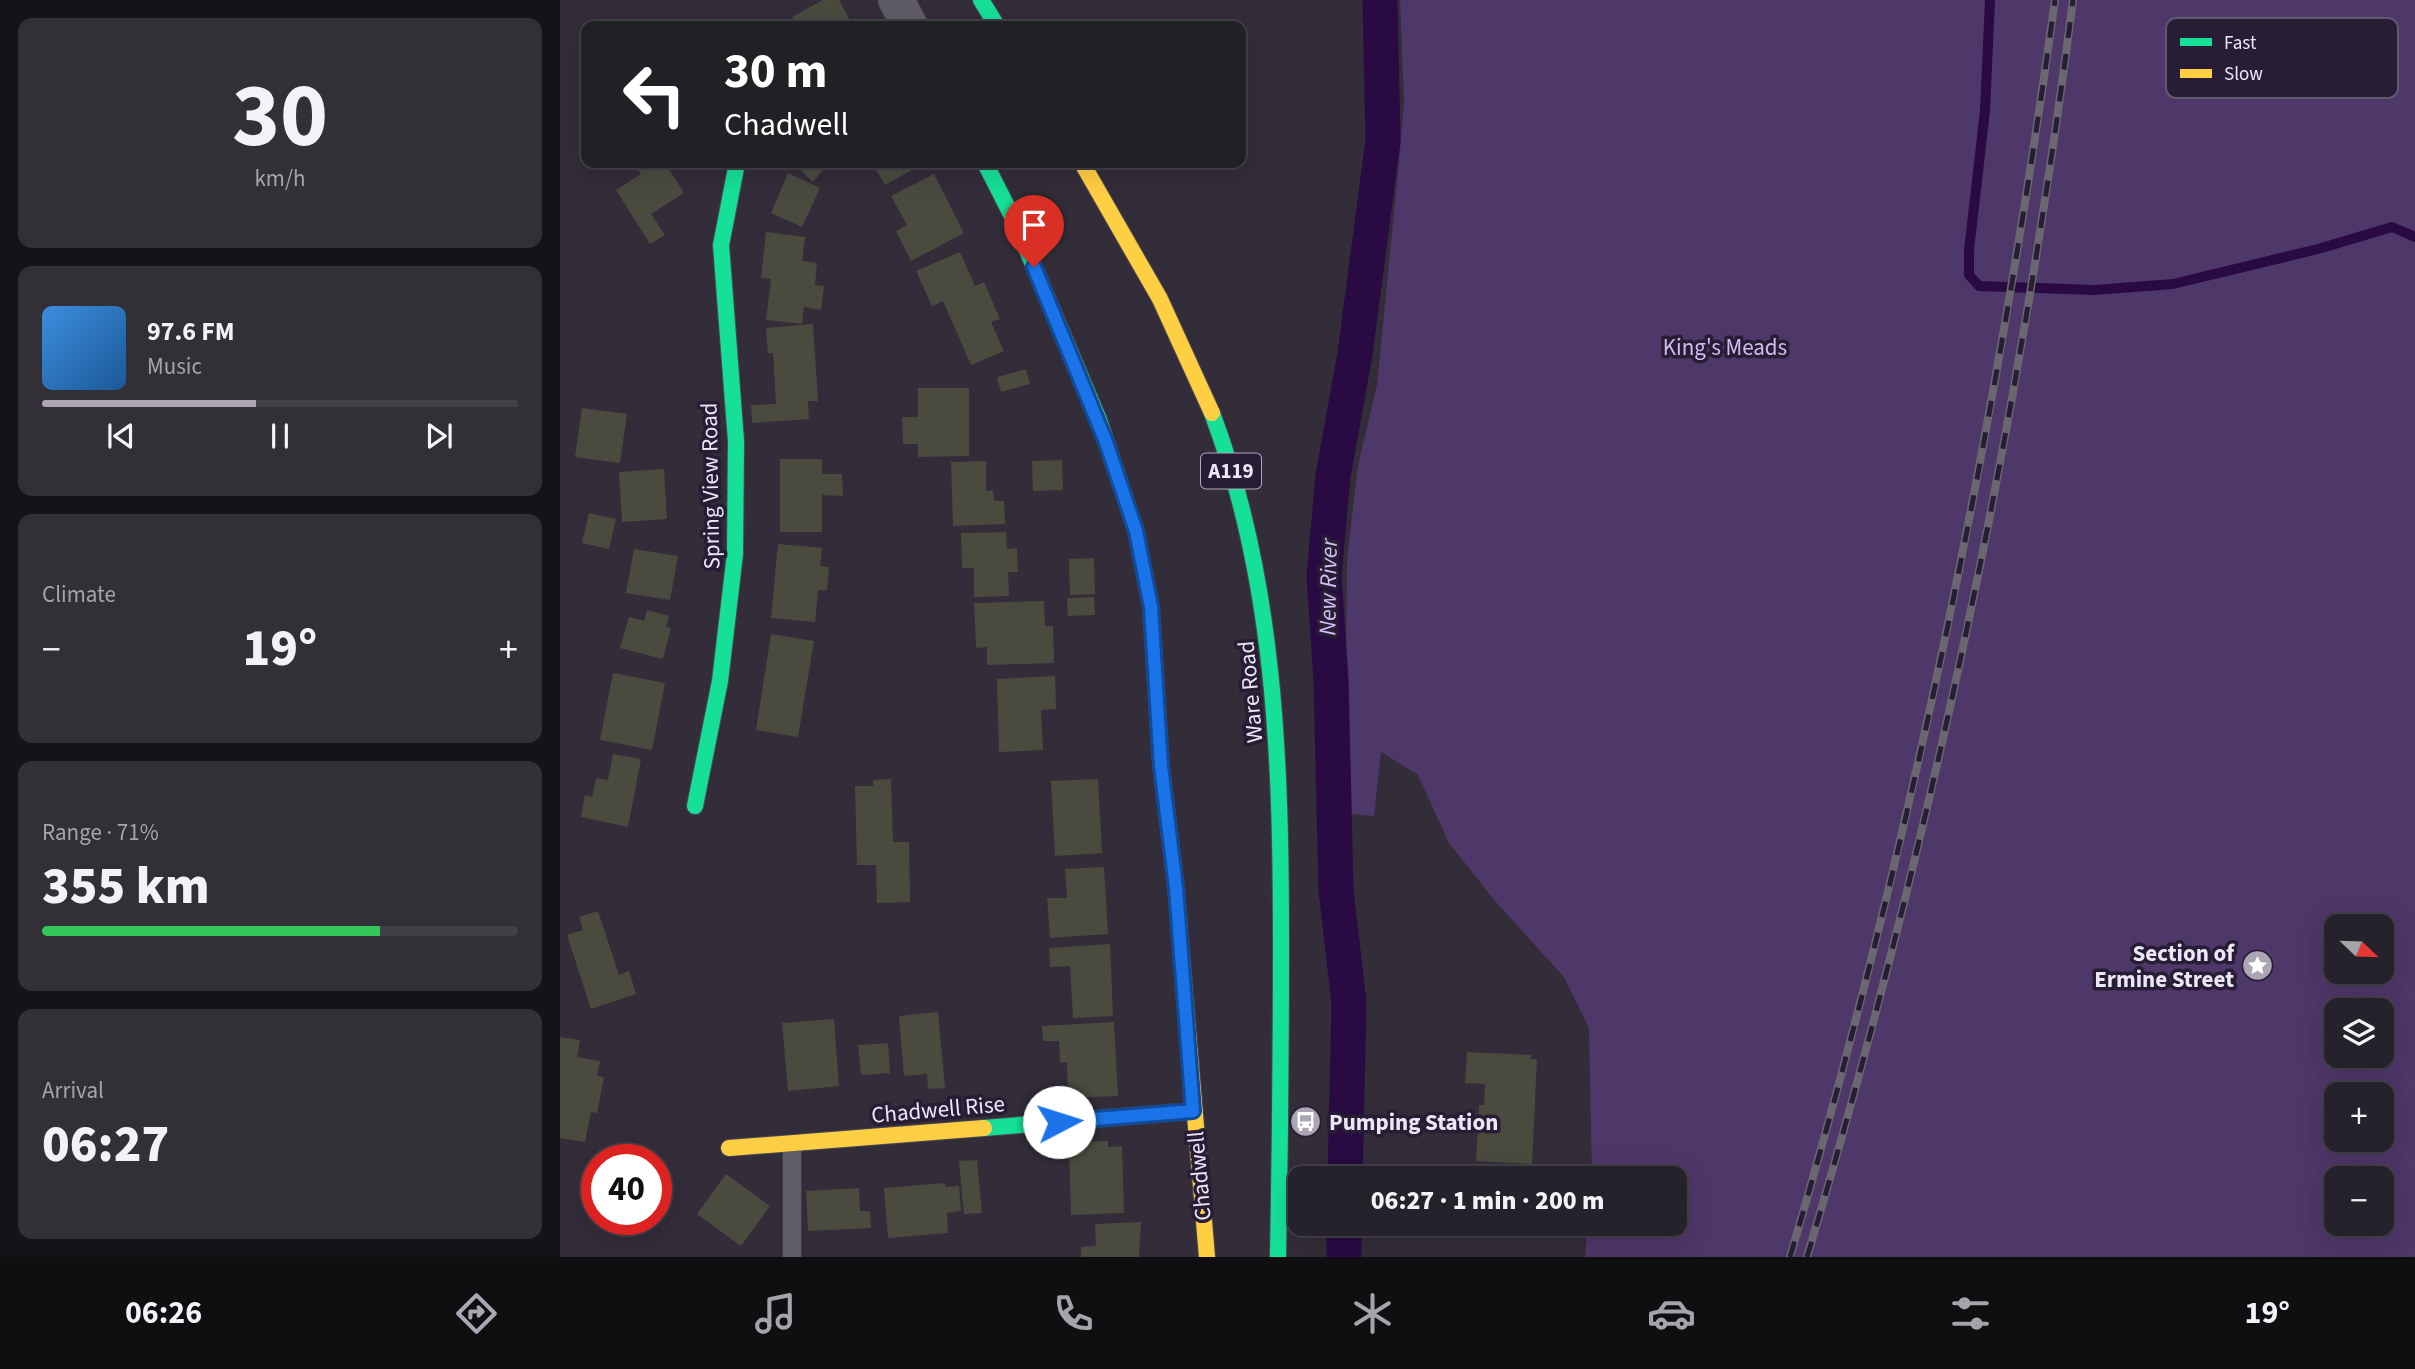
<!DOCTYPE html>
<meta charset="utf-8">
<style>
:root{--surface:#26222b;--page:#322f37;--text:#f1f3f6;--muted:#a4a4a9;--line:#423f47;--accent:#aba5b4}
body{margin:0;font-family:"Source Sans 3",sans-serif;background:var(--page);color:var(--text);height:100vh;display:flex;flex-direction:column;font-size:26px;white-space:nowrap}
*{box-sizing:border-box;margin:0}
p{font-size:23px;color:var(--muted)}
.icon{flex:none;width:38px;height:38px;fill:none;stroke:currentColor;stroke-width:2;stroke-linecap:round;stroke-linejoin:round}
.map{position:relative;flex:1;overflow:hidden}
.sheet{display:flex;flex-direction:column;gap:18px;padding:18px;background:#151318;width:560px}
.sheet>*{flex:none}
.hud{position:absolute;left:21px;top:21px;width:665px;height:147px;border-radius:14px;box-shadow:0 7px 28px #0002,0 0 0 2px var(--line);background:#202124;color:#fff;overflow:hidden}
.needle{width:46px;rotate:113deg}
.tools{position:absolute;left:1764px;top:914px;display:grid;gap:14px}
.tools a{display:grid;place-items:center;width:70px;height:70px;border-radius:14px;background:var(--surface);box-shadow:0 7px 28px #0002,0 0 0 2px var(--line);font-size:35px}
.speed{position:absolute;left:21px;top:1144px;display:flex;gap:14px;font-size:35px;font-weight:700;text-align:center}
.speed>*{display:grid;place-content:center;width:91px;height:91px;border-radius:50%;background:var(--surface);box-shadow:0 7px 28px #0002,0 0 0 2px var(--line);line-height:1}
.speed .limit{border:10px solid #d22;background:#fff;color:#111}
.pin{position:absolute;display:grid;place-items:center;width:60px;height:60px;color:#fff;margin:-72px -30px;border-radius:50% 50% 50% 0;rotate:-45deg;box-shadow:0 0 7px #0007}
.pin .icon{rotate:45deg}
.me{position:absolute;width:77px;margin:-38px;rotate:85deg;stroke-linejoin:round;filter:drop-shadow(0 0 5px #0008)}
.turn{display:flex;align-items:center;gap:24px;height:147px;padding:0 28px;font-size:32px}
.turn .icon{width:91px;height:91px;stroke-width:2.5}
.turn b{display:block;font-size:49px;line-height:60px}
.big{font-size:52px;font-weight:800;line-height:1.1}
.sheet .tile{flex:1;display:flex;flex-direction:column;justify-content:center;gap:10px;min-width:0;padding:0 24px;border-radius:14px;background:var(--page)}
.sheet .dial{align-items:center;gap:0}
.dial b{font-size:91px;line-height:1}
.song{display:flex;align-items:center;gap:21px}
.cover{width:84px;height:84px;border-radius:10px;background:linear-gradient(135deg,hsl(210 70% 55%),hsl(210 70% 35%))}
.played{height:7px;border-radius:4px;background:linear-gradient(90deg,var(--accent) 45%,var(--line) 45%)}
.keys{display:flex;justify-content:space-around;direction:ltr}
.heat{display:flex;justify-content:space-between;align-items:center;font-size:38px;direction:ltr}
.charge{height:10px;border-radius:5px;background:linear-gradient(90deg,#34c759 71%,var(--line) 0)}
.trip{position:absolute;left:728px;top:1166px;width:399px;height:70px;border-radius:14px;background:var(--surface);box-shadow:0 7px 28px #0002,0 0 0 2px var(--line);font-weight:800;line-height:70px;text-align:center}
.tabs{display:flex;height:112px;justify-content:space-around;align-items:center;background:#0f0e11;color:var(--muted)}
.tabs .icon{width:49px;height:49px}
.tabs .on{color:var(--accent)}
.tabs b{font-size:32px;color:var(--text)}
main{display:flex;flex:1;min-height:0}
.map>svg:first-child{display:block}
</style>
<main>
<section class="sheet">
<div class="tile dial"><b>30</b><p>km/h</p></div>
<div class="tile">
<div class="song"><i class="cover"></i><div><b>97.6 FM</b><p>Music</p></div></div>
<div class="played"></div>
<div class="keys"><svg class="icon" aria-label="previous" viewBox="0 0 24 24"><path d="M18 5L8 12l10 7zM5 5v14"/></svg><svg class="icon" aria-label="pause" viewBox="0 0 24 24"><path d="M8 5v14M16 5v14"/></svg><svg class="icon" aria-label="next" viewBox="0 0 24 24"><path d="M6 5l10 7-10 7zM19 5v14"/></svg></div>
</div>
<div class="tile"><p>Climate</p>
<div class="heat"><a>−</a><b class="big">19°</b><a>+</a></div>
</div>
<div class="tile"><p>Range · 71%</p><b class="big">355 km</b><div class="charge"></div></div>
<div class="tile"><p>Arrival</p><b class="big">06:27</b></div>
</section>
<div class="map">
<svg width="1855" height="1257" viewBox="0 0 1855 1257">
<rect width="100%" height="100%" fill="#322d39"/>
<path fill="#4e3769" fill-rule="evenodd" d="M840,0H1855V1257H1025L1028,1223H1115V1178H1032L1029,1028L1004,977L935,901L889,843L858,775L821,752L814,816L791,814L786,662L787,560L798,465L817,385L839,163L844,102ZM1776,926H1822V971H1776ZM1776,1010H1822V1055H1776ZM1776,1094H1822V1139H1776ZM1776,1178H1822V1223H1776Z"/>
<g fill="none" stroke-linecap="round" stroke-linejoin="round">
<path stroke="#290a43" stroke-width="10" d="M1430,0L1425,111L1409,250V275L1419,286L1534,290L1613,284L1758,249L1832,227L1855,237"/>
<path stroke="#290a43" stroke-width="35" d="M785,1178L789,1003L776,890L771,680L764,576L773,476L795,354L823,140L820,0
M784,1257V1223"/>
</g>
<path fill="#4b4a3f" d="M263,0H279L293,26H237L232,17Z
M74,163H105L124,193L91,214L105,235L90,244L56,190L81,174Z
M233,163H260L265,167L253,182Z
M312,163H364L325,185Z
M228,173L260,188L242,227L211,213Z
M374,174L404,233L351,261L336,231L347,225L331,196Z
M206,232L245,237L242,261L257,263L255,285L264,286L261,310L244,307L242,324L206,320L211,279L201,278Z
M400,252L415,286L424,282L440,319L431,322L444,351L411,365L383,301L372,306L356,271Z
M253,324L258,401H248L249,419L192,423L191,405L216,404L213,353H208L206,328Z
M466,369L470,384L441,392L437,377Z
M358,388H409V456L358,457V444H343L342,417H358Z
M22,408L67,414L60,463L15,457Z
M220,459H262V474H282L283,496L262,495V532H220Z
M502,460L503,490L473,491L472,461Z
M426,461V491L433,490L434,501H444L445,524L393,526L391,462Z
M104,469L107,519L62,522L59,472Z
M29,513L56,519L49,549L22,543Z
M446,532L447,549L457,548L458,572H448L449,596L414,597V568H402L401,533Z
M218,544L262,548L260,566L269,567L267,590H258L255,622L211,618Z
M74,549L118,556L110,600L66,593Z
M534,558L535,594L510,595L509,559Z
M534,597L535,615L508,616L507,598Z
M484,601L485,626H493L494,663L427,665V647L416,648L414,603Z
M87,610L109,616L106,627L111,628L103,659L60,648L69,617L84,621Z
M211,634L254,641L238,737L196,730Z
M53,673L105,683L92,750L40,740Z
M495,676L496,709L481,710L483,750L439,752L437,679Z
M53,754L81,759L68,827L21,817L25,795L32,797L36,778L48,780Z
M331,779L333,842H349L350,902L317,903L316,865H297L295,786H313V780Z
M538,779L542,853L495,856L491,781Z
M544,867L548,934L490,938L487,898H507L505,869Z
M38,911L59,975L69,971L76,994L31,1009L7,935L23,930L19,917Z
M550,944L553,1016L513,1018L510,966L490,967L489,948Z
M378,1012L385,1088L368,1089L367,1074L344,1076L339,1016Z
M274,1019L279,1086L228,1091L222,1023Z
M554,1022L558,1096L508,1098L507,1062L500,1063L499,1041H483L482,1026Z
M0,1037L20,1040L17,1057L40,1061L37,1076L44,1077L37,1113L31,1112L25,1142L0,1138Z
M328,1043L330,1073L301,1075L298,1045Z
M907,1052L971,1055V1059H977L972,1164L916,1161L919,1105H924L925,1084L905,1083Z
M548,1141V1147L562,1146L564,1213L511,1215L509,1143Z
M417,1160L422,1213L404,1214L399,1161Z
M166,1174L210,1206L181,1246L137,1214Z
M385,1183V1187L399,1186L401,1211L387,1213L388,1233L328,1238L324,1188Z
M299,1188L300,1211H310L311,1228L248,1231L246,1191Z
M581,1222L579,1257H521V1247L536,1246L535,1224Z"/>
<g fill="none" stroke-linecap="round" stroke-linejoin="round">
<defs>
<path id="lane" d="M232,1144V1257"/>
<path id="street" d="M336,0L350,26"/>
<path id="fast" d="M421,0L437,26
M425,163L455,222L539,420L576,531L591,607L601,766L616,888L628,1032
M652,413C716,583 721,765 721,945C721,1049 720,1153 718,1257
M135,806L160,681L175,554L176,441L161,245L177,163
M424,1128L633,1111"/>
<path id="slow" d="M522,163L600,299L652,413
M628,1032L647,1257
M169,1148L424,1128"/>
</defs>
<use href="#lane" stroke="#4d4853" stroke-width="19"/>
<use href="#street" stroke="#4d4853" stroke-width="37"/>
<use href="#fast" stroke="#4d4853" stroke-width="18"/>
<use href="#slow" stroke="#4d4853" stroke-width="18"/>
<use href="#lane" stroke="#605c65" stroke-width="18"/>
<use href="#street" stroke="#605c65" stroke-width="35"/>
<use href="#fast" stroke="#16e098" stroke-width="16"/>
<use href="#slow" stroke="#ffcf43" stroke-width="16"/>
<defs>
<path id="rail" d="M1230,1257C1352,843 1436,428 1495,0
M1247,1257C1370,846 1459,425 1513,0"/>
</defs>
<use href="#rail" stroke="#6a6770" stroke-width="8"/>
<use href="#rail" stroke="#271d34" stroke-width="5" stroke-dasharray="16" stroke-linecap="butt"/>
</g>
<g fill="none" stroke-linecap="round" stroke-linejoin="round">
<defs>
<path id="route" d="M474,267L546,442L576,531L591,607L601,766L616,888L633,1111L499,1122"/>
</defs>
<use href="#route" stroke="#114b97" stroke-width="18"/>
<use href="#route" stroke="#1a73e8" stroke-width="12"/>
</g>
<defs>
<symbol id="sight-disc" viewBox="-11 -11 22 22"><circle r="9.5" fill="#aba5b4" stroke="#271d34"/><path d="M0-6L1.8-2.2L6-1.7L2.9 1.2L3.7 5.4L0 3.3L-3.7 5.4L-2.9 1.2L-6-1.7L-1.8-2.2Z" fill="#fff"/></symbol>
<symbol id="bus-disc" viewBox="-11 -11 22 22"><circle r="9.5" fill="#aba5b4" stroke="#271d34"/><path d="M-5-6H5V4H4V6H2V4H-2V6H-4V4H-5ZM-3.5-4V0h7V-4ZM-3.5 1.2v1.5H-2V1.2ZM2 1.2v1.5H3.5V1.2Z" fill="#fff"/></symbol>
</defs>
<g fill-rule="evenodd">
<use href="#sight-disc" x="1680" y="948" width="35" height="35"/>
<use href="#bus-disc" x="728" y="1104" width="35" height="35"/>
</g>
<g text-anchor="middle" stroke-width="7" stroke-linejoin="round" paint-order="stroke">
<rect fill="#271d34" stroke="#b1aabc" stroke-width="2" x="641" y="453.5" width="60" height="35" rx="5"/>
<g font-size="21" font-weight="bold" fill="#ece6f6">
<text x="671" y="478">A119</text>
</g>
<g font-size="23" fill="#d2baf3" stroke="#271d34">
<text x="1165" y="355">King's Meads</text>
</g>
<g font-size="23" fill="#ece6f6" stroke="#271d34">
<text transform="translate(150 486) rotate(-91)" y="8">Spring View Road</text>
<text transform="translate(690 692) rotate(-95)" y="8">Ware Road</text>
<text transform="translate(378 1109) rotate(-5)" y="8">Chadwell Rise</text>
<text transform="translate(639 1176) rotate(-95)" y="8">Chadwell</text>
</g>
<g font-size="23" font-weight="bold" fill="#ece6f6" stroke="#271d34" text-anchor="end">
<text x="1674" y="961">Section of<tspan x="1674" dy="26">Ermine Street</tspan></text>
<text x="769" y="1130" text-anchor="start">Pumping Station</text>
</g>
<g font-size="24" font-style="italic" fill="#d3bbf4" stroke="#271d34">
<text transform="translate(768 587) rotate(-89)" y="8">New River</text>
</g>
</g>
<rect x="1606" y="18" width="232" height="80" rx="10" fill="#271d34" stroke="#62596e" stroke-width="2"/>
<rect x="1620" y="38" width="32" height="8" fill="#16e098"/>
<rect x="1620" y="69" width="32" height="9" fill="#ffcf43"/>
<g font-size="19" fill="#ece6f6">
<text x="1664" y="49">Fast</text>
<text x="1664" y="80">Slow</text>
</g>
</svg>
<div class="tools">
<a><svg class="needle" viewBox="-14 -14 28 28"><path d="M0-13l5 13h-10z" fill="#e53935"/><path d="M0 13l5-13h-10z" fill="#a4a4a9"/></svg></a>
<a><svg class="icon" aria-label="layers" viewBox="0 0 24 24"><path d="M12 4l9 5-9 5-9-5zM3 14l9 5 9-5"/></svg></a>
<a>+</a>
<a>−</a>
</div>
<div class="speed"><div class="limit">40</div></div>
<div class="pin" style="left:474px;top:267px;background:#d93025"><svg class="icon" aria-label="arrive" viewBox="0 0 24 24"><path d="M6 21V4h12l-3 4 3 4H6"/></svg></div>
<svg class="me" style="left:499px;top:1122px" viewBox="-20 -20 40 40"><circle r="19" fill="#fff"/><path d="M0-13L10 11 0 6-10 11z" fill="#1a73e8"/></svg>
<div class="trip">06:27 · 1 min · 200 m</div>
<div class="hud">
<div class="turn"><svg class="icon" aria-label="left" viewBox="0 0 24 24"><path d="M17 20v-9H6M10 6l-5 5 5 5"/></svg><div><b>30 m</b>Chadwell</div></div>
</div>
</div>
</main>
<nav class="tabs">
<b>06:26</b>
<svg class="icon on" aria-label="directions" viewBox="0 0 24 24"><path d="M12 3l9 9-9 9-9-9zM9 14v-3h6M13 9l2 2-2 2"/></svg>
<svg class="icon" aria-label="music" viewBox="0 0 24 24"><path d="M9 18V5l10-2v13"/><circle cx="6" cy="18" r="3"/><circle cx="16" cy="16" r="3"/></svg>
<svg class="icon" aria-label="phone" viewBox="0 0 24 24"><path d="M5 4h4l2 5-3 2q2 4 5 5l2-3 5 2v4C11 20 4 13 5 4z"/></svg>
<svg class="icon" aria-label="climate" viewBox="0 0 24 24"><path d="M12 3v18M4 7l16 10M4 17L20 7"/></svg>
<svg class="icon" aria-label="car" viewBox="0 0 24 24"><path d="M5 17H2v-5l4-1 3-4h7l3 4 3 1v5h-3M9 17h6M6 11h13"/><circle cx="7" cy="17" r="2"/><circle cx="17" cy="17" r="2"/></svg>
<svg class="icon" aria-label="filters" viewBox="0 0 24 24"><path d="M4 7h16M4 17h16"/><circle cx="9" cy="7" r="2"/><circle cx="15" cy="17" r="2"/></svg>
<b>19°</b>
</nav>
